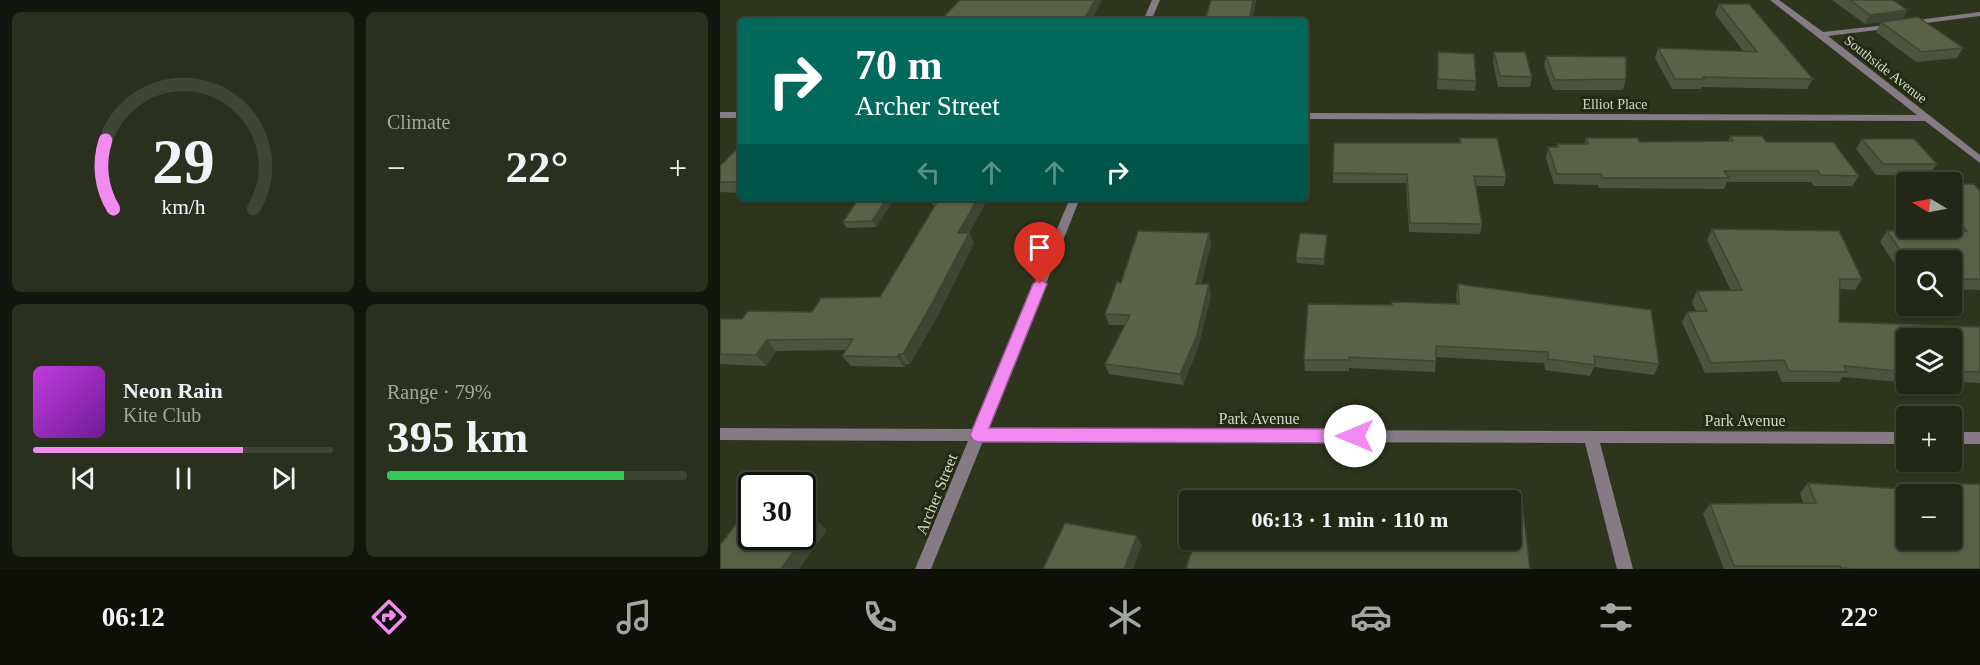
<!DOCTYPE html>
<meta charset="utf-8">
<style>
:root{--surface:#222815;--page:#2a301e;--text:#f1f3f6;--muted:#a2a6a0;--line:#3f4434;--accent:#f28af2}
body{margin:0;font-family:"Times New Roman",serif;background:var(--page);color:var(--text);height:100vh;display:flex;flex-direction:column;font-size:22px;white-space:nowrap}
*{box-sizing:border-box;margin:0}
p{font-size:20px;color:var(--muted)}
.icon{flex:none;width:33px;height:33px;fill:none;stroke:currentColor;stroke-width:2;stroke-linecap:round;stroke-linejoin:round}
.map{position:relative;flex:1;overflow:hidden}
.side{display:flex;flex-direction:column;gap:12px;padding:12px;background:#13160c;width:720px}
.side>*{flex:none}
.guide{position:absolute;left:18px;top:18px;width:570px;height:183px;border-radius:6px;box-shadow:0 2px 4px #0004,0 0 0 2px var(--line);background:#00695c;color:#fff;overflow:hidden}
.needle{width:39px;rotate:280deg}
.buttons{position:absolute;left:1176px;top:172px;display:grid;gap:12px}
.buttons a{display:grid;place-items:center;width:66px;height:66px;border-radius:6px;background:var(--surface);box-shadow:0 2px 4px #0004,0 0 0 2px var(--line);font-size:30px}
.speed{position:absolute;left:18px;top:472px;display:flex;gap:12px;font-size:30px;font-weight:700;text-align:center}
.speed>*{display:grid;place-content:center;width:78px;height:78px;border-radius:50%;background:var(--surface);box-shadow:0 2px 4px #0004,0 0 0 2px var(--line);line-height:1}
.speed .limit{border:3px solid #111;border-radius:9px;background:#fff;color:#111}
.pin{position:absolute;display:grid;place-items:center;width:51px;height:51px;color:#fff;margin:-62px -26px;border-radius:50% 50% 50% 0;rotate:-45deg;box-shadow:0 0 6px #0007}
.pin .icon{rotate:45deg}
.me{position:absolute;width:66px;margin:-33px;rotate:270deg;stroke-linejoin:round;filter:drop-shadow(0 0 4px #0008)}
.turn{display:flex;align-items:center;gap:21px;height:126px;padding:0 18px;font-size:27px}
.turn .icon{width:78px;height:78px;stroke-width:2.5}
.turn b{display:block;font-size:42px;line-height:51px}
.lanes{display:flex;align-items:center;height:57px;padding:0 18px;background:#0003;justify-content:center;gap:30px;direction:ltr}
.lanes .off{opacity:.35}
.big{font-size:45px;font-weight:800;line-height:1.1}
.side .widget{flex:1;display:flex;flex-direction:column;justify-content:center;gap:9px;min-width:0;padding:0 21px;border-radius:9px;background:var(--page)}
.side .dial{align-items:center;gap:0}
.dial svg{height:156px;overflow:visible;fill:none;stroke:var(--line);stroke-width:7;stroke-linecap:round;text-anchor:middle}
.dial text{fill:var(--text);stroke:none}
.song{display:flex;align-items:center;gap:18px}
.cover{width:72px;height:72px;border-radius:9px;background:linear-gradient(135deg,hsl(290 70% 55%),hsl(280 70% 35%))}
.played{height:6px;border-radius:3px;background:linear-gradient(90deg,var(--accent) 70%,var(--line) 70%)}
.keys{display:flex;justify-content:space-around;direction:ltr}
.heat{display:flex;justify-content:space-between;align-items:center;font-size:33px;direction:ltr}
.charge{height:9px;border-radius:4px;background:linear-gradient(90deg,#34c759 79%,var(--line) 0)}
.side .tiles{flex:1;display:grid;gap:12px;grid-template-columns:repeat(2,1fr)}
.trip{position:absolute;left:459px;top:490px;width:342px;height:60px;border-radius:6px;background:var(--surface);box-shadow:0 2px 4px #0004,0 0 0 2px var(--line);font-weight:800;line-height:60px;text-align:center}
.menu{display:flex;height:96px;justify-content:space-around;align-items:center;background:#0e1008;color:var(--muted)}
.menu .icon{width:42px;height:42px}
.menu .on{color:var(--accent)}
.menu b{font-size:27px;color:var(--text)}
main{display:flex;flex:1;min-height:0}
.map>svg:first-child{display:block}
</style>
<main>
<section class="side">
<div class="tiles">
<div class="widget dial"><svg viewBox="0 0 100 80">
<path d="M14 69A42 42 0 1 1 86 69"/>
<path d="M14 69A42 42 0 0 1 10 34" stroke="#f28af2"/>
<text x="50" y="56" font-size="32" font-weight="700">29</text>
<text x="50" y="72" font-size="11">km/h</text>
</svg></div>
<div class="widget"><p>Climate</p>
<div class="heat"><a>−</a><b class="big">22°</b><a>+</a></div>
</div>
<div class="widget">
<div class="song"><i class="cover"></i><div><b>Neon Rain</b><p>Kite Club</p></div></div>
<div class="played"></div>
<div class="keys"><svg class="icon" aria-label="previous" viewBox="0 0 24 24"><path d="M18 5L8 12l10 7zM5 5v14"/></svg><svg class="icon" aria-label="pause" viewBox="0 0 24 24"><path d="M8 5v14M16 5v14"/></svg><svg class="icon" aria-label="next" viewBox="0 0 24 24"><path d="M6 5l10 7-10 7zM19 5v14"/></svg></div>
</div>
<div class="widget"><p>Range · 79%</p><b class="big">395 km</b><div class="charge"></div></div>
</div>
</section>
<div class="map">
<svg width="1260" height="569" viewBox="0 0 1260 569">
<rect width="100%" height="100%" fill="#2d351c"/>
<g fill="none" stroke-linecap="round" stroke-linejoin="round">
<path fill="#867b85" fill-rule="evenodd" d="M432,0H440L431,21H423Z
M1050,0H1059L1103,32L1176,24V28H1173L1108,36L1260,155V163L1205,121L585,119V113L1197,115Z
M1260,12V16L1190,25L1186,23L1190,21Z
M0,112H21V118H0Z
M350,198H360L268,429L1186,432V444L880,443L913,569H897L865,443L263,441L211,569H195L248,441L0,440V428L253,429Z
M1232,432H1260V444H1232Z"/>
</g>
<path fill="#4d543d" d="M1112,0H1173L1187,10L1182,19L1243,48L1237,58L1196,62L1156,32L1161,22L1145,24Z
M999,4L1093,79L1087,89L982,87L981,89H952L935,58L938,48L1024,52L995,14Z
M718,52L756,81L755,91L717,89Z
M774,52L812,77L810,87H778L773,62Z
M826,56L906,79L903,90H833L824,66Z
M1010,136L1046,142L1139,176L1132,186H1094L1091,182H1007L1004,189L879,188L878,185L834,184L826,158L828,147H837V144H864L866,138L920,142H1008Z
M740,138L786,177L784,186H755L762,224L760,234L689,232L686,183H613V173L739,143Z
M1142,139L1217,164L1209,175H1156L1136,149Z
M21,145V193L0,192V166Z
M1232,184L1260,191V290L1232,289V261H1186V281L1160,242L1167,231H1174L1176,228L1230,230L1228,228H1232Z
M210,198H268L249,233L254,243L218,315L190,364H186L184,367L131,366L122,356L126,350L56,351L46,366L0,364V319H22L92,312L160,297L214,207Z
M172,202L156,227L127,228L123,222Z
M992,229L1142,279L1135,290L1120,289L1119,322L1260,327V383L1232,382V339H1186V379H1183L1180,382L1123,377L1119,382H1062L1057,371L985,373L962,322L967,312L976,311L972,302L977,291H1011L987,240Z
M489,233L491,244L481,284L491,295L478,348L463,385L389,374L385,364L405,325H389L385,314L401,283Z
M607,235V241L604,265L577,263L576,258Z
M738,284L939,364L934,375L874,367L870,376L825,370L824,363L716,357L715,372L629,368V371H585L584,360L672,305L737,304L736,295Z
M1088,483L1174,489L1179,484L1260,569H1004L983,514L990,504L1083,503L1080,493Z"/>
<path fill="#3e4532" d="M375,0H382L371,21H363Z
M533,0H536V2L532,21H529Z
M1187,10L1182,20L1145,24L1150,15Z
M167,198H169L172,202L156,227L152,221Z
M258,198H268L249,233L254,243L218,315L190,364L183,354L238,233Z
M489,233L491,244L479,294L476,284Z
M607,235V241L604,265V259Z
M489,284L491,295L478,348L463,385L460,374Z
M47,340L56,351L46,366L36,355Z
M179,354L186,364L184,367L177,357Z
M96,520L107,530L79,569H61Z
M417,536L422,545L413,569H404Z"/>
<path fill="#596247" stroke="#3e4532" stroke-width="1.5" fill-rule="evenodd" d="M240,0H375L363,21H220Z
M491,0H533L529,21H485Z
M1130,0H1173L1187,10L1150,15Z
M999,4H1029L1093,79L983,77L985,79H955L938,48L1037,52Z
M1198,17L1243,48L1202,52L1161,22Z
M718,52L754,54L756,81L718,79Z
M774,52H805L812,77L780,76Z
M826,56L906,57V79L835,80Z
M1010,136H1042L1046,142H1113L1139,176L1100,175L1098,171H1004L1009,178H882L881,174H837L828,147H838L837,144H868L866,138H917L920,142L1013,141Z
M740,138H777L786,177L754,176L762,224L690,223L687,174L613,173L614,143H741Z
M1142,139H1194L1217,164H1163Z
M21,145V182H0V166Z
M1232,184H1254L1260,191V279H1232V261H1188L1167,231H1178L1176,228L1247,231L1232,213Z
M139,198H167L152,221L123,222Z
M210,198H258L238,233H249L211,305L183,354H179L177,357L122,356L133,339L47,340L36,355L0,354V319H22L28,311L92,312L101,298L160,297L219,199H210Z
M992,229L1119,231L1142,279H1120L1119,322L1260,327V372L1232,371V339H1186V372L1124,366L1127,372L1069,371L1064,360L991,363L967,312L987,311L977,291L1022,290Z
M418,231L489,233L476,284H489L476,338L460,374L385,364L410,315L385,314L397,282L401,283Z
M580,233L607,235L604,259L576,258Z
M738,284L931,310L939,364L874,356L875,365L828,359V352L716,346V361L629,357V360H584L588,304L672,305V302L739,304Z
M1088,483L1182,489L1179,484H1260V569H1134L1121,568L1120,566H1014L990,504L1096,503ZM1186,495H1232V540H1186Z
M653,489L746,495V490L801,493L810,569H466L475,540H790V501H566V491Z
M29,508L32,509V537H82V518L96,520L61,569H0V545Z
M345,523L417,536L404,569H323Z"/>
<path fill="#f28af2" stroke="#9d5a9d" stroke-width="1.5" d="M320,279L327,284L269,428L635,429L641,431L644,436L641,441L635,443L258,442L253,440L250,435L313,284Z"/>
<g text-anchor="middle" stroke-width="6" stroke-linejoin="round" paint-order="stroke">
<g font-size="14" fill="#d2d7c8" stroke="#232b12">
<text transform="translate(1166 69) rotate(38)" y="5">Southside Avenue</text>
<text x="895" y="109">Elliot Place</text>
</g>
<g font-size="16" fill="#d2d7c8" stroke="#232b12">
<text x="539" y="424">Park Avenue</text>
<text x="1025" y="426">Park Avenue</text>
<text transform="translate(216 494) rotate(-68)" y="6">Archer Street</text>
</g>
</g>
</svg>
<div class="buttons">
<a><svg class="needle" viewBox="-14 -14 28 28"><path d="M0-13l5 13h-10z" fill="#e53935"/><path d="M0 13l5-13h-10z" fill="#a2a6a0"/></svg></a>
<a><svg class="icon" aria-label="search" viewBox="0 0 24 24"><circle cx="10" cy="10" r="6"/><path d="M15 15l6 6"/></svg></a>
<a><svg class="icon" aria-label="layers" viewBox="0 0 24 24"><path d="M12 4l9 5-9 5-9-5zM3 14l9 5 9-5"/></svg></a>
<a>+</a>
<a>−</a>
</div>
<div class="speed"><div class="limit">30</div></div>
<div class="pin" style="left:320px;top:284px;background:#d93025"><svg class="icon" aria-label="arrive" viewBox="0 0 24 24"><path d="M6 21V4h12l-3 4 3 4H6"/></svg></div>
<svg class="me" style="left:635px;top:436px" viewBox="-20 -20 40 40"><circle r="19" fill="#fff"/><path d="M0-13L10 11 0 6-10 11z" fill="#f28af2"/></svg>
<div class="trip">06:13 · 1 min · 110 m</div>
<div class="guide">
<div class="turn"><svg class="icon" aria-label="right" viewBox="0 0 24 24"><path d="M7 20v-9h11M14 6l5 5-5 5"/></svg><div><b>70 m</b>Archer Street</div></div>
<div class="lanes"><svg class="icon off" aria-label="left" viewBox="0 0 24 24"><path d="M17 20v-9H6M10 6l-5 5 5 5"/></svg><svg class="icon off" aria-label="ahead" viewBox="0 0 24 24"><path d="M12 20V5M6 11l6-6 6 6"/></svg><svg class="icon off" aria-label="ahead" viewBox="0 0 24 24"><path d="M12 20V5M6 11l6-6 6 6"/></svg><svg class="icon" aria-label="right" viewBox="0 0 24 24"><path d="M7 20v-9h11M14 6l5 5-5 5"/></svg></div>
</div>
</div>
</main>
<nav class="menu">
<b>06:12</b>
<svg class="icon on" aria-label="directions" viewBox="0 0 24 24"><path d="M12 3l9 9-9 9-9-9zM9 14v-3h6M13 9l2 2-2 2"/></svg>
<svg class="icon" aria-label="music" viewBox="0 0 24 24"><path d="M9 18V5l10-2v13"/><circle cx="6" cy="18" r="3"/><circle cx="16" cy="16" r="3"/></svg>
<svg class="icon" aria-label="phone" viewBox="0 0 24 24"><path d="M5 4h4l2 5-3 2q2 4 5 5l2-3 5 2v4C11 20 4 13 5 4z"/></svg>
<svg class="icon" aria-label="climate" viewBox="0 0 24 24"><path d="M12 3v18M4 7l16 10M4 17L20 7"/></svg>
<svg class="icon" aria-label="car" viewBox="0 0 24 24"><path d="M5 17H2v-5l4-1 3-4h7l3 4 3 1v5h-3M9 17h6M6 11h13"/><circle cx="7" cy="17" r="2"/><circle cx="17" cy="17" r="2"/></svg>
<svg class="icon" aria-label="filters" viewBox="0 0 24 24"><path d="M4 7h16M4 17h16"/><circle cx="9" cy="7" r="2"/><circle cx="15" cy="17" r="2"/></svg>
<b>22°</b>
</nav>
